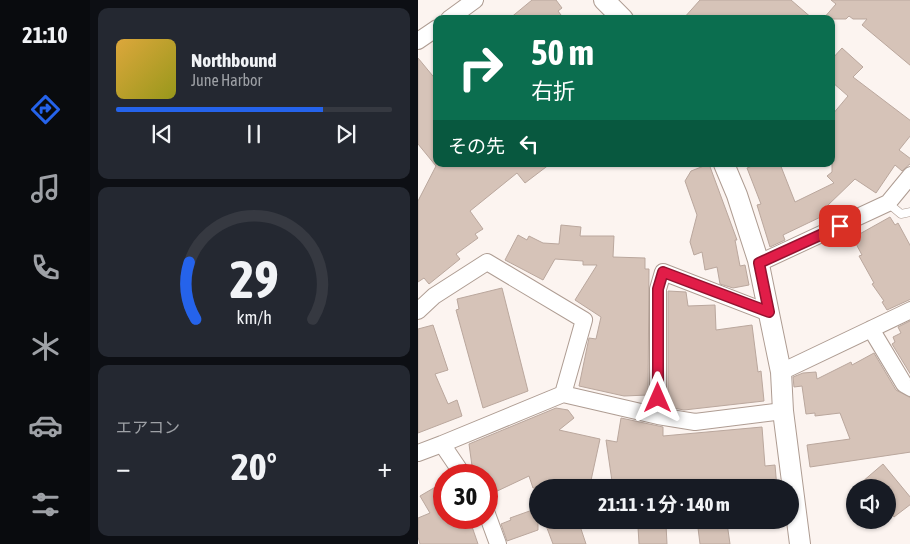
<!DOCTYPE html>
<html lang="ja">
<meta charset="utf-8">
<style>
:root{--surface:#171b24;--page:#242831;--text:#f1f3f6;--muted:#9ea1a6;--line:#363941;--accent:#2563eb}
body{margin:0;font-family:"Asap Condensed","Noto Sans JP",sans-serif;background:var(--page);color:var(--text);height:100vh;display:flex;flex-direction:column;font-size:19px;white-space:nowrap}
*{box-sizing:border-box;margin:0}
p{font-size:16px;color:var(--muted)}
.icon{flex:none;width:28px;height:28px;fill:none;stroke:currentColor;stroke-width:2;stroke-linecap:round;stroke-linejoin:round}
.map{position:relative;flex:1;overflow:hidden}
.side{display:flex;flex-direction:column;gap:8px;padding:8px;background:#0d0f14;width:328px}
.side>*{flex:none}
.hud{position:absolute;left:15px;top:15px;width:402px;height:152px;border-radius:10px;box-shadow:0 1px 4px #0004;background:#0b6e4f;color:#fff;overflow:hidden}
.fabs{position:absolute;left:428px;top:479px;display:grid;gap:10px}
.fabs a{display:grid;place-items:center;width:50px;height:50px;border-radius:50%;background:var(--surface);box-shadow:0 1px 4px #0004;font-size:25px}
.speed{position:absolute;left:15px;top:464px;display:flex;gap:10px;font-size:25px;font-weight:700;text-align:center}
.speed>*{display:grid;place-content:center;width:65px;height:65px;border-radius:50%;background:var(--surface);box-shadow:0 1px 4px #0004;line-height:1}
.speed .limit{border:8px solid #d22;background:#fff;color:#111}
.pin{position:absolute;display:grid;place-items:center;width:42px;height:42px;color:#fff;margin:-21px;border-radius:10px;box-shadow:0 2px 8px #0006}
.me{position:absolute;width:55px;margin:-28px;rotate:0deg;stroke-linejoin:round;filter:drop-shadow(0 0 4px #0008)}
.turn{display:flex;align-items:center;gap:18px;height:105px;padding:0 15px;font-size:22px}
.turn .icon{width:65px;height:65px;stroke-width:2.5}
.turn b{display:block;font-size:35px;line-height:42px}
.then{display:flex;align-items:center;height:48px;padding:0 15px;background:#0003;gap:10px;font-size:19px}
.big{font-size:38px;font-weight:700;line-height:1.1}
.side .widget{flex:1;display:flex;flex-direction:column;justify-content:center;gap:8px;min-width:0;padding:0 18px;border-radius:10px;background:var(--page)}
.side .dial{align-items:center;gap:0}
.dial svg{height:130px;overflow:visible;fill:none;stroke:var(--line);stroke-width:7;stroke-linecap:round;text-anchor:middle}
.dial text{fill:var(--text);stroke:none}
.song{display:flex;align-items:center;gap:15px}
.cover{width:60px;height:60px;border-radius:8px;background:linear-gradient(135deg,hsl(40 70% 55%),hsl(60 70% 35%))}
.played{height:5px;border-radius:2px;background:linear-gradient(90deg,var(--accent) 75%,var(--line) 75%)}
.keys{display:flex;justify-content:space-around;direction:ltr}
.heat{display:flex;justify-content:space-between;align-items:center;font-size:28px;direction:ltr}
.trip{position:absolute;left:111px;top:479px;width:270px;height:50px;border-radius:25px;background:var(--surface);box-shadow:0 1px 4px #0004;font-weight:700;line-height:50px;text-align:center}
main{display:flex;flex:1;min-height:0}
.tabs{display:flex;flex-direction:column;width:90px;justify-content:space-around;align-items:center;background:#090b0e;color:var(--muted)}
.tabs .icon{width:35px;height:35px}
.tabs .selected{color:var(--accent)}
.tabs b{font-size:22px;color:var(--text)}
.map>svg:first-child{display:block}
</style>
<main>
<nav class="tabs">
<b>21:10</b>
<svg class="icon selected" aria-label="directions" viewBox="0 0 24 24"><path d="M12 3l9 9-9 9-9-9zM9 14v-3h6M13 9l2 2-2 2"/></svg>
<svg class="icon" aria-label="music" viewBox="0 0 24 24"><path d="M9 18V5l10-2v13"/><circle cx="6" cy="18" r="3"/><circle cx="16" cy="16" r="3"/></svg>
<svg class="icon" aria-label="phone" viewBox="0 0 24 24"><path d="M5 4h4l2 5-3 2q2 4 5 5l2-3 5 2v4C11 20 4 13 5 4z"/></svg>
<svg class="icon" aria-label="climate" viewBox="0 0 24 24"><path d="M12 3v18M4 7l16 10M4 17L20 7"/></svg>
<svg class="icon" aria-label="car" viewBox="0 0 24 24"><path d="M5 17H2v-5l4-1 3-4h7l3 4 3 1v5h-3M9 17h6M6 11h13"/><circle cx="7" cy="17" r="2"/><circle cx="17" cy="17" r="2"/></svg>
<svg class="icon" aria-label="filters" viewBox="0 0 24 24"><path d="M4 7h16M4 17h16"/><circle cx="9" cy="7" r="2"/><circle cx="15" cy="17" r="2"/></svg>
</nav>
<section class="side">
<div class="widget">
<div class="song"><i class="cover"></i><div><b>Northbound</b><p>June Harbor</p></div></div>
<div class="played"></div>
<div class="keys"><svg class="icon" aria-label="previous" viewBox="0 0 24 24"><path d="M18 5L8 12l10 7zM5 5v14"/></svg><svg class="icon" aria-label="pause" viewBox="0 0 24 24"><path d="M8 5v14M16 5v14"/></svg><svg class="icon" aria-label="next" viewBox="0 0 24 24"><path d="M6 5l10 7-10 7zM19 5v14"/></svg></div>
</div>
<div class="widget dial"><svg viewBox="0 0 100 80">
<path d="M14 69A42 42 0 1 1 86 69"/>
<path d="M14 69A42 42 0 0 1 10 34" stroke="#2563eb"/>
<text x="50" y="56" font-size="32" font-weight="700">29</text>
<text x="50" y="72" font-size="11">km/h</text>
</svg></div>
<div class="widget"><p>エアコン</p>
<div class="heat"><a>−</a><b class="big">20°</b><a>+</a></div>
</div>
</section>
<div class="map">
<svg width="493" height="544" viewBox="0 0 493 544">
<rect width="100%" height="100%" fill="#fcf4f0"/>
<path fill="#d6c3b8" stroke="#baa79d" d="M114,0H138L144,8L140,11L146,19H91Z
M282,0H373L395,19H265Z
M413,0H493V66L444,25L449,19H435L431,16L428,19H405L418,4Z
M424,48L445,67L435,77L493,121V135L481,150L493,159V163L484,171L477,165L458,193L437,179L408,207L411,213L365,235L367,240L352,247L339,205L343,204L329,168L339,164H362L377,202L416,183L409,176L414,172V115L430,96L414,82V59Z
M0,58L19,81V164H132L107,183L99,173L52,211L65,229L57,234L60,238L38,254L42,259L11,284L6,278L0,282V201L18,166L0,144Z
M291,164L319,240H317L322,266L327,265L331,285L315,288L302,284L299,267L287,270L284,252L276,255L272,242L279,215L267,181L273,171Z
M472,217L477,225L480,223L493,247V299L469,310L464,302L466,301L454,284L456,283L441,256L444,255L436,240L439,238L438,236Z
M143,225L163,227L162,236H196L195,257L227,258V269H231L230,395L206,396L161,386L171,338L178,339L183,317L157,300L179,265H165V261L137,259L125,280L87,260L100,235L109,240L111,236L125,243L141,244Z
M84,288L110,391L65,408L38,310L41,309L39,299Z
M250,291L268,292L270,306L297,305L298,330L334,325L340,372L343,371L346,401L266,410L250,407Z
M492,321L493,322V375L474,344L477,342L475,337L483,333L480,327Z
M15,325L30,370L17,374L30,404L39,400L44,416L0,433V329Z
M456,353L478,390L493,398V452L392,467L389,445L432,439L422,413L397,416V413L388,414L384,386L376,387L375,377L385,373L398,372L399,379L433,362L434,365Z
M138,408L150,410L156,418L141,430L182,439L172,485L147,481L149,488H115L111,476L75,493L69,475H58L54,466L51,444Z
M203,418L245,427V436L344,427L347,466L357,465L359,488H195L188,440L199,442Z
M465,464L493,498V504L476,517L469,508V488H437Z
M26,482V518H51L60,544H2L0,537V518L12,513L2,496Z
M120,508V530L89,541L83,524L93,520L92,518Z
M126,520H160L168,544H135Z
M279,520H307V523H309L312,544H282Z
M248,525L249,544H221L220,527Z"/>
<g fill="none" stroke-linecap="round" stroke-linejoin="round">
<defs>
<path id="service" d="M470,203L483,214L493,212"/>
<path id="minor" d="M31,19L57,0
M0,41L19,28
M341,263L470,203L493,175
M0,311L16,296L69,262L166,320L145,394L240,416L277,422L365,411
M453,329L486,384L493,388
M363,372L493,310
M240,416V289L245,272L351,313
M24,444L145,394
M0,453L24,444L45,475
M69,514L80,544"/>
<path id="tertiary" d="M186,0L205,19
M306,164L319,195L340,260L350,309L363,372L365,411L382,544"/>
</defs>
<use href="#service" stroke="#ae9c92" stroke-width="9"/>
<use href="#minor" stroke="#ae9c92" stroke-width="18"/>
<use href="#tertiary" stroke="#ae9c92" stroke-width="22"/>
<use href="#service" stroke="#fff" stroke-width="8"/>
<use href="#minor" stroke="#fff" stroke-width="16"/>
<use href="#tertiary" stroke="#fff" stroke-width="20"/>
</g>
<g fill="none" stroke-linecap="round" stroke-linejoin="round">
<defs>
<path id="route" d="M240,398V289L245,272L351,312L341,263L422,226"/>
</defs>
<use href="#route" stroke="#92132f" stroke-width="12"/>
<use href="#route" stroke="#e11d48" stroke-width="9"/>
</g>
</svg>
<div class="fabs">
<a><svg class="icon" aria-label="sound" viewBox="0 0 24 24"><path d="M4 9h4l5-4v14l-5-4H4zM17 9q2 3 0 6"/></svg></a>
</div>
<div class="speed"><div class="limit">30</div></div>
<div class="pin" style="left:422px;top:226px;background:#d93025"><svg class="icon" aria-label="arrive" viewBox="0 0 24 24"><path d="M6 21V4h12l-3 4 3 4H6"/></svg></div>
<svg class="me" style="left:240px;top:398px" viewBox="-20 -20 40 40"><path d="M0-17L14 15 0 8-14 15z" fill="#e11d48" stroke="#fff" stroke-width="4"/></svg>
<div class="trip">21:11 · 1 分 · 140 m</div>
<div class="hud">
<div class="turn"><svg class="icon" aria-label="right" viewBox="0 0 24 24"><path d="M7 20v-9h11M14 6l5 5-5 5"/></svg><div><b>50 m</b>右折</div></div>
<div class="then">その先<svg class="icon" aria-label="left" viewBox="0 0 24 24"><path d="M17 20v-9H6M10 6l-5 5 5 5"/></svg></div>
</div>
</div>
</main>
